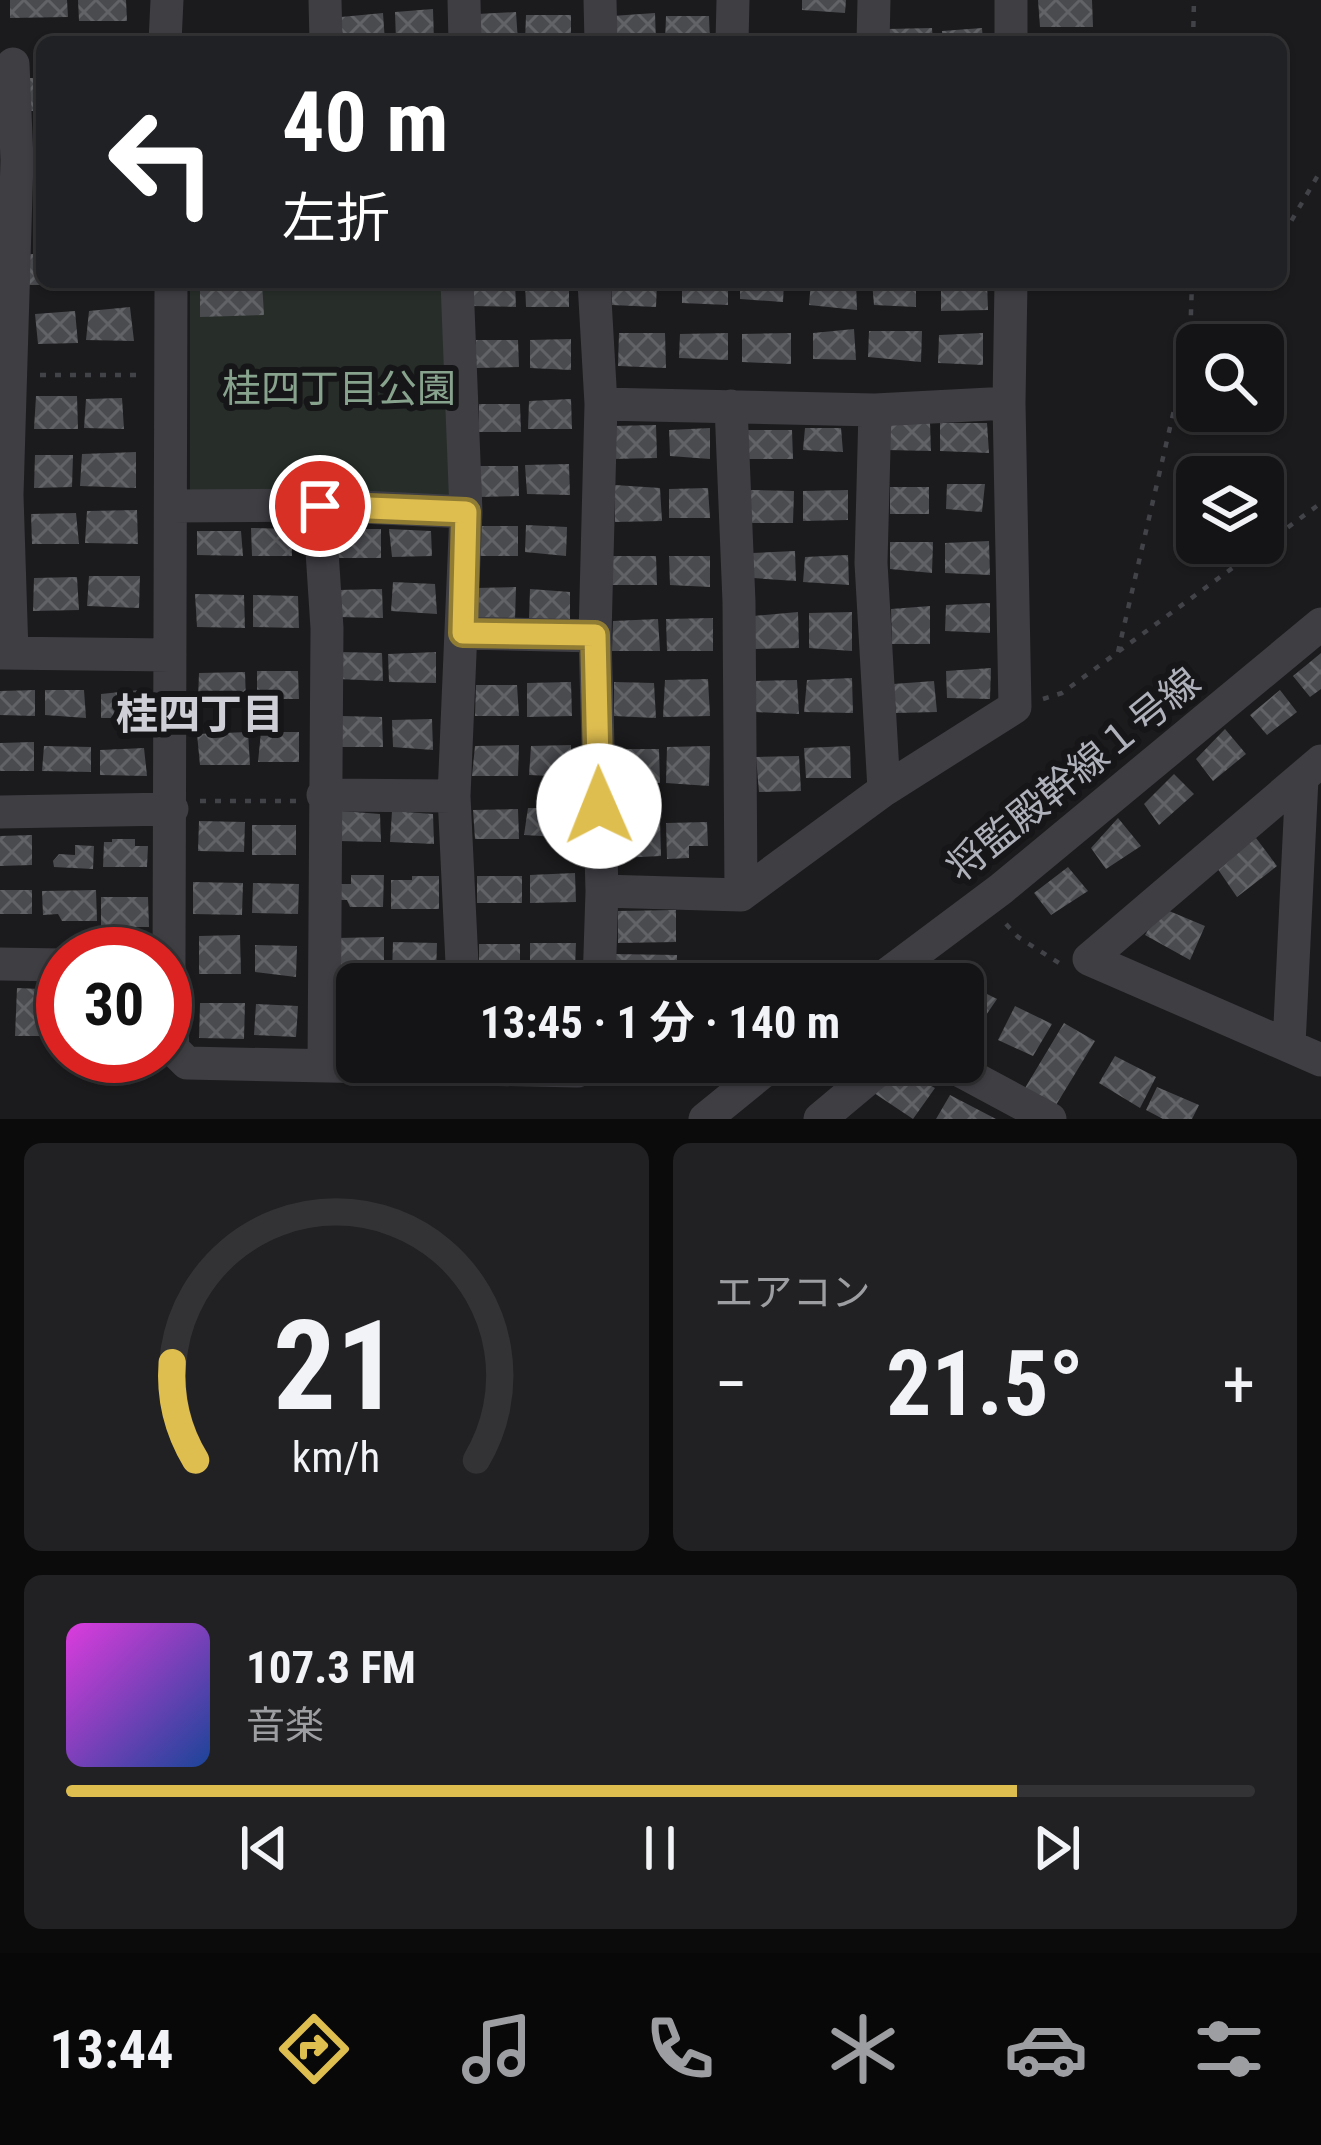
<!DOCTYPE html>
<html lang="ja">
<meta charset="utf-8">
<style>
:root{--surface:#141416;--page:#212123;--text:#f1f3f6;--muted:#9d9ea1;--line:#333335;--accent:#dfbe50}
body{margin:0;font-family:"Roboto Condensed","Noto Sans JP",sans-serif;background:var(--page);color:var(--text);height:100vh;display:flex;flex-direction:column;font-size:45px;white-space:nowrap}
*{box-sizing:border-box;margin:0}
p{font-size:39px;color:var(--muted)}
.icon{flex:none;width:66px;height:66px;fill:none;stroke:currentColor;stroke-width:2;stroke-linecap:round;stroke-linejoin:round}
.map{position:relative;height:1119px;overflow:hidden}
.sheet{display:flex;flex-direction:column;gap:24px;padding:24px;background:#0b0b0c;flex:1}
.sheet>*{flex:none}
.top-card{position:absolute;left:36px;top:36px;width:1251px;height:252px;border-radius:18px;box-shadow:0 3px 9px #0004,0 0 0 3px var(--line);background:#202124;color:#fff;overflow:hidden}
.controls{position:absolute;left:1176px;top:324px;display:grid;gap:24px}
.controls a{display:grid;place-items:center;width:108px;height:108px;border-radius:18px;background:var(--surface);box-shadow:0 3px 9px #0004,0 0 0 3px var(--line);font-size:60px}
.speed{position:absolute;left:36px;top:927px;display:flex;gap:24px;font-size:60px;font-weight:700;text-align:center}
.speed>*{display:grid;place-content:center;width:156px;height:156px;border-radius:50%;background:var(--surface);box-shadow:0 3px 9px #0004,0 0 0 3px var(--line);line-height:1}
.speed .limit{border:18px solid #d22;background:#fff;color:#111}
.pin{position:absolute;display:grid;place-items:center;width:102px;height:102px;color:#fff;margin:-51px;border:6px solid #fff;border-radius:50%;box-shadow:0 3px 12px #0007}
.me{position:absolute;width:132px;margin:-66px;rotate:359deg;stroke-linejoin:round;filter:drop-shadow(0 0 9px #0008)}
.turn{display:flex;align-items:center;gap:42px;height:252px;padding:0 48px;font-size:54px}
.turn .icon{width:156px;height:156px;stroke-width:2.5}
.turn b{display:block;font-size:84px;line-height:102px}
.big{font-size:90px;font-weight:700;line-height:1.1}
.sheet .card{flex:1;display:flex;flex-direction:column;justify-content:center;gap:18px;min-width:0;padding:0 42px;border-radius:18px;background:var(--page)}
.sheet .dial{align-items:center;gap:0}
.dial svg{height:312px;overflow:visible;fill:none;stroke:var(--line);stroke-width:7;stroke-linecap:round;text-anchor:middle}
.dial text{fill:var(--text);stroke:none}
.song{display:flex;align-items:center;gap:36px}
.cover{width:144px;height:144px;border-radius:18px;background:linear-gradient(135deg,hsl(300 70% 55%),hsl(220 70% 35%))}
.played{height:12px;border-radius:6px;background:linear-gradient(90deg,var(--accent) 80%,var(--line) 80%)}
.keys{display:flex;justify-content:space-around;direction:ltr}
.heat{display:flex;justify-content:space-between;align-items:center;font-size:66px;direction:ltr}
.sheet .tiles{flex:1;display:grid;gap:24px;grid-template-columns:1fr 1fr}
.card:last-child{grid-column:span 2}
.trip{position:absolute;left:336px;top:963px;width:648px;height:120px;border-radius:18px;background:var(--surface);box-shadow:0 3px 9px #0004,0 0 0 3px var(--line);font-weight:700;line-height:120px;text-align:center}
.menu{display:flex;height:192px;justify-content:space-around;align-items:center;background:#080809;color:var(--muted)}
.menu .icon{width:84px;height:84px}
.menu .current{color:var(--accent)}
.menu b{font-size:54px;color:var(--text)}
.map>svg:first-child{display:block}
</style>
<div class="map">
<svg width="1321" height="1119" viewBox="0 0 1321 1119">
<defs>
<pattern id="building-cross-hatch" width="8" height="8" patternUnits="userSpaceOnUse" patternTransform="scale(3)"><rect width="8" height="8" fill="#4a4b4f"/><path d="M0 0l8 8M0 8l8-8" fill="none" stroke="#626366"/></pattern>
</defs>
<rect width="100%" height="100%" fill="#1b1b1d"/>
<path fill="#272e29" d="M190,282H444L451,498L190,490Z"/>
<path fill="url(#building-cross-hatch)" d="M10,0H67L68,17L10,18Z
M78,0H126L127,21H79Z
M802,0H846L845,13L802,10Z
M1038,0H1092L1093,27H1040Z
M433,9L434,42L396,41L395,12Z
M516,12L518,42H477V14Z
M383,13L385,42H343L341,17Z
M655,13L656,42H613L612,16Z
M526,15H571V42H525Z
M666,16H709L710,42H665Z
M932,28L933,42H888L887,29Z
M982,28L983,42H942V31Z
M25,78H42V111H28Z
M29,254H42V285H29Z
M200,282H262L264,315L200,317Z
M473,282H515L516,307L472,306Z
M525,282H569V307H526Z
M611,282H657L656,307L612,305Z
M682,282H728V305L682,303Z
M740,282H784L783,302L740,299Z
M811,282H856L857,310L809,305Z
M872,282H916V307L874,305Z
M941,282H987L988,310L941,311Z
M130,307L134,341L86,340L89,311Z
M75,311L78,343L38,344L35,314Z
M854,329L856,360L813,359V333Z
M869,331H922L921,362L868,357Z
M619,333H665L666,368L618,366Z
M728,333V360L679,358L680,334Z
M791,333V364L742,362V334Z
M983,333V365L938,363L939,335Z
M571,339V370L530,368V340Z
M476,340H518L519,367L476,368Z
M36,396H77L78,429H34Z
M122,398L124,429L84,428L86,399Z
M571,399L572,429H528L529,401Z
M479,404H520L521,432H479Z
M930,423L931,451L887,450L890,425Z
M940,423H987L989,453L940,451Z
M656,425L657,458L612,459V426Z
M710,428V459L670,456L669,430Z
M805,428H841L843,452L803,450Z
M746,430H792L793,459H748Z
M136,452V488L80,486L82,454Z
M35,455H73L72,487L34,488Z
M569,464L570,495L527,494L525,465Z
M475,466H518L519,496L478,497Z
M947,484H985L982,512L946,509Z
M615,485L660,488L662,521L615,522Z
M890,487H929V514H890Z
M708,488L710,518H669V489Z
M751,490L794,491L793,523H750Z
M848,490V520L803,521V491Z
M137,510L138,544L85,543L87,511Z
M76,513L79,544H32L31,514Z
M526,525L567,527L566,556L525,552Z
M475,526H518V556H475Z
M251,528L292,529V556H252Z
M335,529H381V558H335Z
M389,529L431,531L432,556L392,557Z
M197,531H241L243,556L197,555Z
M989,541L990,575L945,573V543Z
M890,542H933L932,573L890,569Z
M795,551L796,581L753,578L752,553Z
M848,555L849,585L803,582L805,557Z
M610,556H656L657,585H610Z
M669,556H710V587L670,585Z
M89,576H140L139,608L87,606Z
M77,577L79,610L33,611L34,578Z
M393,582L435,584L437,614L391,611Z
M516,587L515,621L476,619L475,588Z
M382,589L383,618L338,617V590Z
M530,589L570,592V621L529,619Z
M195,594L244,595L245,628L197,627Z
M253,595L298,596L299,628L253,627Z
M990,603V633L945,631L946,605Z
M930,606V644H892L891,609Z
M798,612L799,648L754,649L753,616Z
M852,612V651L809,648V613Z
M713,618V651H667L666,619Z
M658,619L660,651H612L613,621Z
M340,652L382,653L383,681L338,679Z
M436,652V683L389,682L388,654Z
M1321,653V689L1310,697L1293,676Z
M991,668L990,699L947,698L946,671Z
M257,671H298L299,699H257Z
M245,672L246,701L198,699L199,673Z
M852,678L853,713L804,712L807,680Z
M708,679L710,716L663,717L665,680Z
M797,680L799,714L755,712L754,681Z
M934,681L937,712L896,713L893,684Z
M571,682L572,716L527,717V683Z
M614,682L654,683L656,718L614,716Z
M476,685H517L519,716H475Z
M149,689L152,718H101V694Z
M35,690V716L0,715V691Z
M45,690H84L86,718L45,715Z
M1280,690L1297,712L1267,735L1250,715Z
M341,716L382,717L383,747H339Z
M432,719L433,750L393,747L392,720Z
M1225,729L1246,754L1213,781L1196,759Z
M248,732L250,765H200L197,734Z
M261,732H299V762H258Z
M34,742V771H0V743Z
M519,745L518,776H472L475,746Z
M571,745L572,777L529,775L531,746Z
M44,746L91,747V772L42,771Z
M710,746L709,786L666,783L667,747Z
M850,746L851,778H806L804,748Z
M144,748L147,776L100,775V750Z
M616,749H659L660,783L616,781Z
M799,756L801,791L759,792L756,757Z
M1174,774L1194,794L1159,825L1144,804Z
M528,808H575L576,838L524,835Z
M518,809L519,839H475L473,810Z
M341,811L380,814L381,842L339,841Z
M392,811L433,814L434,844L390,842Z
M660,818L661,856L619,858L618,819Z
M1118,818L1141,846L1106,869L1091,848Z
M199,821L245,822L244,852L198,851Z
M707,822L708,846H689V858L667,859L666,823Z
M252,825H296V855H252Z
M32,835V865L0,866V836Z
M1256,838L1277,866L1237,897L1215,865Z
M112,839H135V846H148L147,867H103L104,842H112Z
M75,845L94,846L93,869L54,867L53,861L59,854L75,855Z
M1068,867L1088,891L1051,915L1034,893Z
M575,873L576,902L530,903V875Z
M351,875H384L383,907H350L347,900H336V884H351Z
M412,876H439V909H391V880H412Z
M477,876H522V903H477Z
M193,882L243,883L242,915L193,914Z
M253,883L299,884L298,914L252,913Z
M0,890H32V914H0Z
M96,890L97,921H62L58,914L43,915L42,891Z
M101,897H148L149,927H101Z
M1162,908L1205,926L1190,960L1145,935Z
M676,910V942L618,943V911Z
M240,935L241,974H199V936Z
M384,937V969L337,970V938Z
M393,942L437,943L436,974L392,973Z
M530,943H576L575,968L530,967Z
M479,944H520V969L479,965Z
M255,945L297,946L296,977L255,972Z
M613,954L677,955V983L612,984Z
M957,979L997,999L980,1024L963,1015V984H953Z
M17,988L63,990V1031H45L44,1036H15Z
M341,1000H357V1033L341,1032Z
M200,1003H245L244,1039L199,1038Z
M256,1004L298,1006L296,1037L254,1035Z
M1015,1006L1052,1024L1033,1056L998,1040Z
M1064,1023L1095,1041L1056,1105L1025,1088Z
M1115,1056L1156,1077L1140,1108L1099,1083Z
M896,1067L935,1088L913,1119L871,1091Z
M1157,1087L1199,1105L1192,1119H1163L1146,1110Z
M950,1095L996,1119H936Z"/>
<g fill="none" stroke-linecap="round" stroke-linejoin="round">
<path stroke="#424348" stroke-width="4.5" stroke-dasharray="6 9" stroke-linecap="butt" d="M1193,42L1194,0
M1281,231L1289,225L1321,170
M40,375H143
M1118,652L1190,341L1192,282
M1043,699L1062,693L1321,503
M200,801H297
M1006,924L1018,937L1059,963"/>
<path stroke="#3e3e43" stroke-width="33" d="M325,0L326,42
M464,0L465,42
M600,0L601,42
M1011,0V42
M165,42L167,0
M732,42L733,0
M873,42L874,0
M171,282L169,965L173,1049L187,1063L577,1071L583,1062
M457,282L466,512L454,796L463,984
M594,282L601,404L595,636L602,891L599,984
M601,404L875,410L1009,403
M731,406L739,602L741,895
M875,410L871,563L884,790
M319,505L327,628L324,1064
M171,506L319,505L466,512
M463,633L595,636
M0,653L170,655
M12,653L7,495L17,160L13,64
M1321,761L1089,959L1321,1060
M323,795L454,796
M0,812L172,809
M602,891L741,895L884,790L1015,707L1009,403L1011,282
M0,964L63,965
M874,984L1001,889L1321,624
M1289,1045L1302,778
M944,1062L1050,1119
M705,1119L775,1062
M820,1119L888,1062"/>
</g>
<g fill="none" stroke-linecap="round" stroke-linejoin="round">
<defs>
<path id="route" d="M320,506L466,512L463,633L595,635L599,806"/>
</defs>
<use href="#route" stroke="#917c34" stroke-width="30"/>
<use href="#route" stroke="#dfbe50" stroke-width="21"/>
</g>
<g text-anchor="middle" stroke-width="12" stroke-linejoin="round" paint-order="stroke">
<g font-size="39" fill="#88a38d" stroke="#161618">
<text x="339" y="402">桂四丁目公園</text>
</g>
<g font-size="39" fill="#afb1bb" stroke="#161618">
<text transform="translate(1073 774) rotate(-39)" y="14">将監殿幹線１号線</text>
</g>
<g font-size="42" font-weight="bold" fill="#cfd0d7" stroke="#161618">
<text x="200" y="729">桂四丁目</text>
</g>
</g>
</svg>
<div class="controls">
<a><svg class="icon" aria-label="search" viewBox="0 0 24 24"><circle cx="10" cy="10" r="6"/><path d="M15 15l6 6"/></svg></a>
<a><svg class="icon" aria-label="layers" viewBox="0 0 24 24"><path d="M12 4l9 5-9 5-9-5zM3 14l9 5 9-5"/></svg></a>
</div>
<div class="speed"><div class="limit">30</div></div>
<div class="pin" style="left:320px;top:506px;background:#d93025"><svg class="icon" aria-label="arrive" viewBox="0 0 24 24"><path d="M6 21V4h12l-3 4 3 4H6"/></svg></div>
<svg class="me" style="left:599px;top:806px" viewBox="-20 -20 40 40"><circle r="19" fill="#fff"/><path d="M0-13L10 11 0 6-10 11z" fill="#dfbe50"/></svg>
<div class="trip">13:45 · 1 分 · 140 m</div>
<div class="top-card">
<div class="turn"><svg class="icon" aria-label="left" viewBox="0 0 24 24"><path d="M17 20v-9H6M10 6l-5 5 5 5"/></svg><div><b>40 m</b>左折</div></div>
</div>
</div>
<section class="sheet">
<div class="tiles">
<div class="card dial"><svg viewBox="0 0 100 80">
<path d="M14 69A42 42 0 1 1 86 69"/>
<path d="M14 69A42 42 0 0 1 8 44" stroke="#dfbe50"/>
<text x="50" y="56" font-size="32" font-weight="700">21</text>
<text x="50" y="72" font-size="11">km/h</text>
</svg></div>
<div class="card"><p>エアコン</p>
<div class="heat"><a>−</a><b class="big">21.5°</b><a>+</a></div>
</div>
<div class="card">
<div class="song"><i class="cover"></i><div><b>107.3 FM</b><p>音楽</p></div></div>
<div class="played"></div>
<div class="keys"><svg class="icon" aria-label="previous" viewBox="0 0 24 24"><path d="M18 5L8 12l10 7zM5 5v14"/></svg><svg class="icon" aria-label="pause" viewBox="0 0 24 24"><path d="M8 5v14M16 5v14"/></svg><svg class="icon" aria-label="next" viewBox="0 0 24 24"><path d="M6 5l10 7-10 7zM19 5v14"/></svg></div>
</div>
</div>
</section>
<nav class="menu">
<b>13:44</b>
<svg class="icon current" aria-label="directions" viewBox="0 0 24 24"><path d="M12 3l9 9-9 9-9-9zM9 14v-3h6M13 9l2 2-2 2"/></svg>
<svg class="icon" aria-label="music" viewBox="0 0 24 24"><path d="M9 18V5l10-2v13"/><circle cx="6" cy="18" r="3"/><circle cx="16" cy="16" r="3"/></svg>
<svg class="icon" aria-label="phone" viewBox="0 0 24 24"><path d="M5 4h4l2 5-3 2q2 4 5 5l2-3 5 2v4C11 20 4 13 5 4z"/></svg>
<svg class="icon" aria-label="climate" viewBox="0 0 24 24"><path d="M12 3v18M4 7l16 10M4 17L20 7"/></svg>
<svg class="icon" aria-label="car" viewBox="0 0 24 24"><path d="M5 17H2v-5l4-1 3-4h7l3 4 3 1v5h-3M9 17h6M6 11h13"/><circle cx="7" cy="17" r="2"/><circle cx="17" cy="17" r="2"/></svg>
<svg class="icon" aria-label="filters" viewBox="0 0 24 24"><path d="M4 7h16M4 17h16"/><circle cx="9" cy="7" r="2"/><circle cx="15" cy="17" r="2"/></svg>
</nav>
